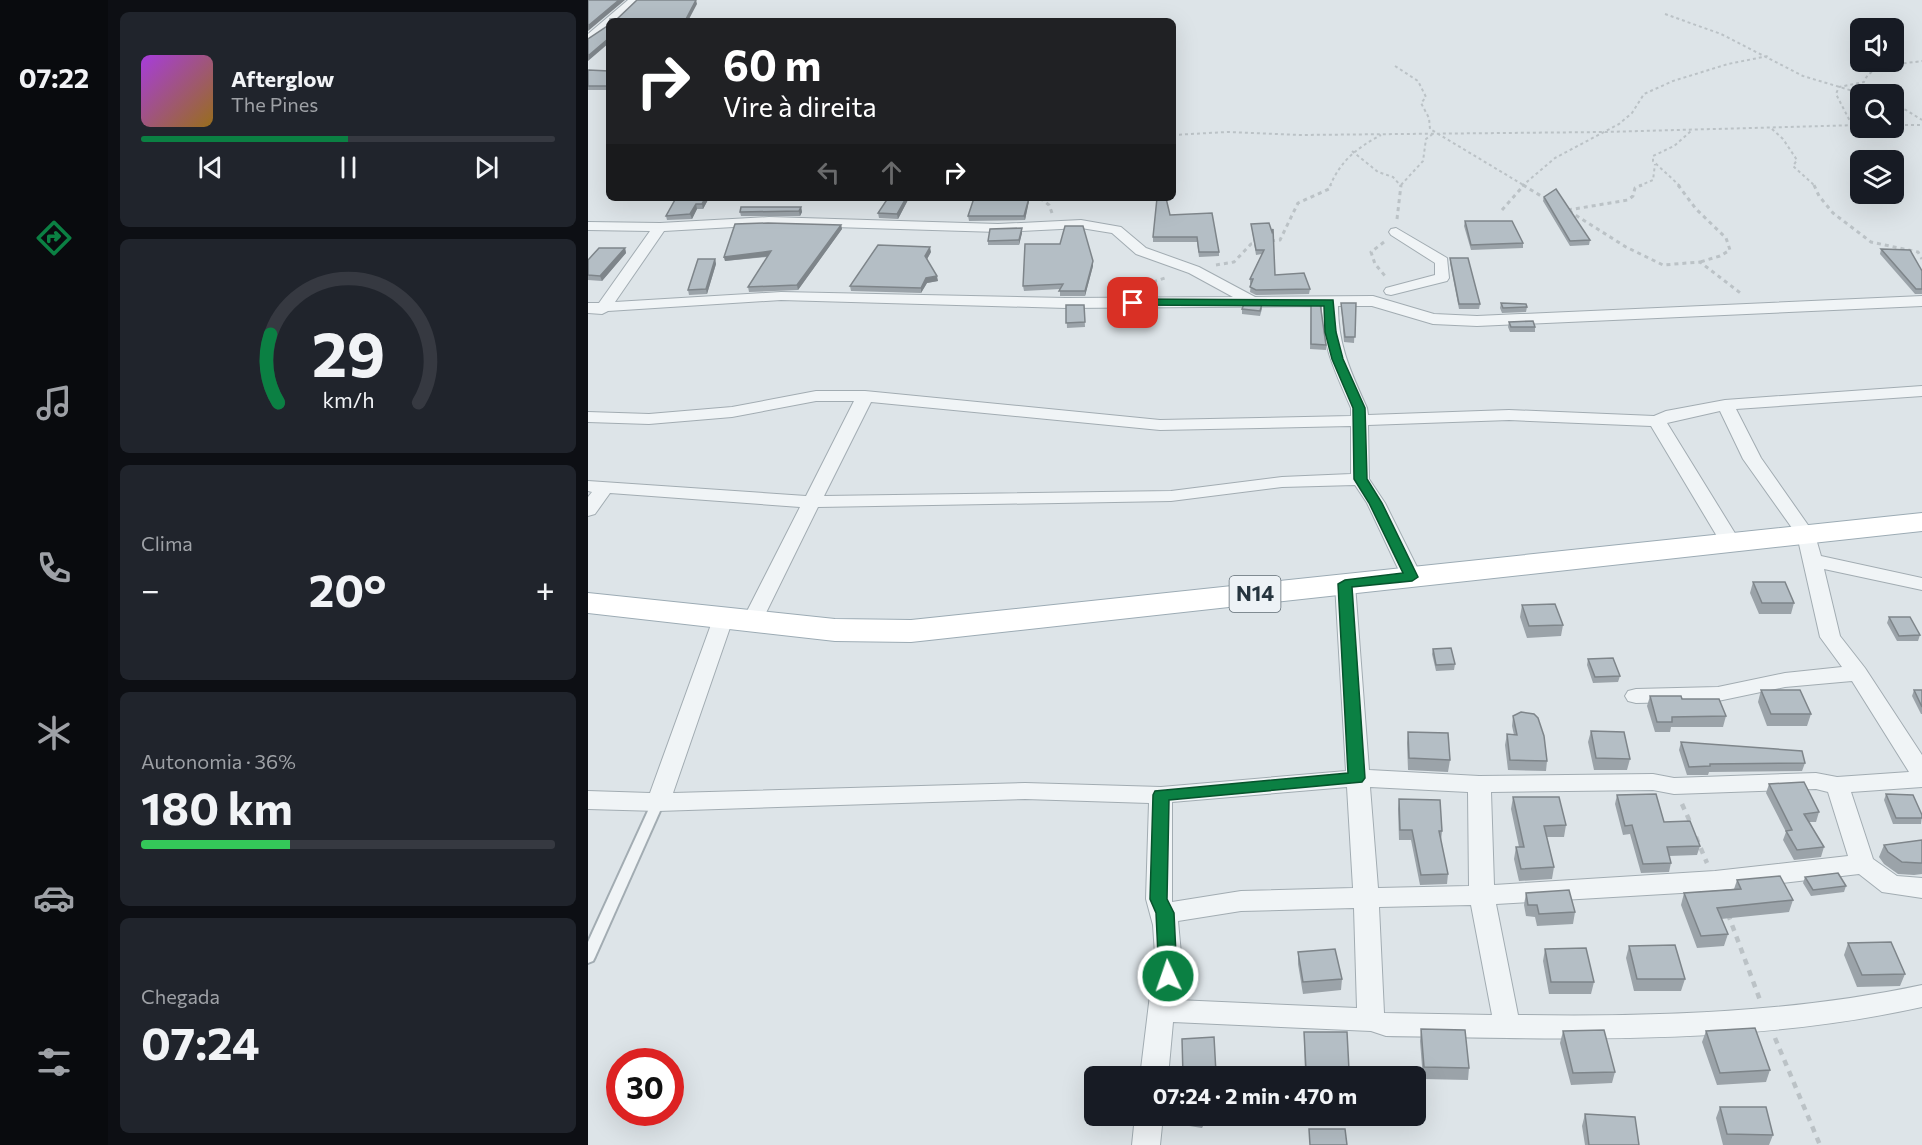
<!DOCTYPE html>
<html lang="pt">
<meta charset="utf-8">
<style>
:root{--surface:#171b24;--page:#20242c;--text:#f1f3f6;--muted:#9ea1a6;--line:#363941;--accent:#0b8043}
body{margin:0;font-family:Commissioner,sans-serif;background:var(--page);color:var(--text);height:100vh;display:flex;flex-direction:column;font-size:22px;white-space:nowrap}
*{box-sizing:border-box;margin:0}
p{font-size:20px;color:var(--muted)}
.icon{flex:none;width:33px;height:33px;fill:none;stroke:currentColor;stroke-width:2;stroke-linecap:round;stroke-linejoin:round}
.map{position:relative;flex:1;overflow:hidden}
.sheet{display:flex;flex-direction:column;gap:12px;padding:12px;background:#0d0f14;width:480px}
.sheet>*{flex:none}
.hud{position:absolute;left:18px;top:18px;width:570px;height:183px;border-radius:9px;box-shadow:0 6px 24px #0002;background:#202124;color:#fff;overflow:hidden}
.fabs{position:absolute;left:1262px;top:18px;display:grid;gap:12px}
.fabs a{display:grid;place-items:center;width:54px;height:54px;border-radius:9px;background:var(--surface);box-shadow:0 6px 24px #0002;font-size:30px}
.speed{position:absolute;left:18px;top:1048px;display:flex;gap:12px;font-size:30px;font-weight:700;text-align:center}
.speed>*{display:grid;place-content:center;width:78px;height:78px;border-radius:50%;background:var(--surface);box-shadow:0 6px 24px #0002;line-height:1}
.speed .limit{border:9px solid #d22;background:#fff;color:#111}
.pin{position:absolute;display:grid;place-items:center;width:51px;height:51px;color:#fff;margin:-26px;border-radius:12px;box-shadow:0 3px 9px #0006}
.me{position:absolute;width:66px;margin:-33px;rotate:357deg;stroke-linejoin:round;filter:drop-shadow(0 0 4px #0008)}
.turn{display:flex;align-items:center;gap:21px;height:126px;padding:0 18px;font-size:27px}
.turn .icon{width:78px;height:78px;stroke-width:2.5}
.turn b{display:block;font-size:42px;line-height:51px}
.lanes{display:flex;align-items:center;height:57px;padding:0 18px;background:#0003;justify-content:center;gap:30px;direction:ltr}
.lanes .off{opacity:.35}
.big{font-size:45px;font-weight:700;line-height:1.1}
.sheet .card{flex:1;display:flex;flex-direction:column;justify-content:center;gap:9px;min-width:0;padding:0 21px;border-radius:9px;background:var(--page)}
.sheet .dial{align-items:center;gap:0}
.dial svg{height:156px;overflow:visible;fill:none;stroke:var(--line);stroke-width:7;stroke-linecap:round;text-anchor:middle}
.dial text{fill:var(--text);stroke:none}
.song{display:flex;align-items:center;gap:18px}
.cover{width:72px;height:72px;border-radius:9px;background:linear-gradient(135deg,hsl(280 70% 55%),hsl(40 70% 35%))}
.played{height:6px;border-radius:3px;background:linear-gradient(90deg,var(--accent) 50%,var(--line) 50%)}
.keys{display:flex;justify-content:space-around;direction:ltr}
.heat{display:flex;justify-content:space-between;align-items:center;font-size:33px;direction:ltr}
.charge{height:9px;border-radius:4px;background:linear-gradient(90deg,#34c759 36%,var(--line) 0)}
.trip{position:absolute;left:496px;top:1066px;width:342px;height:60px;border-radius:9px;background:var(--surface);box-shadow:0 6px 24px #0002;font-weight:700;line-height:60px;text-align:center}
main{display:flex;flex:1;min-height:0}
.tabs{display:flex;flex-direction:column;width:108px;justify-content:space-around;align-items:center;background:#090b0e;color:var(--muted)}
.tabs .icon{width:42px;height:42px}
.tabs .selected{color:var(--accent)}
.tabs b{font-size:27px;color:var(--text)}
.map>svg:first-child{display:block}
</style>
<main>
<nav class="tabs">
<b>07:22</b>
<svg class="icon selected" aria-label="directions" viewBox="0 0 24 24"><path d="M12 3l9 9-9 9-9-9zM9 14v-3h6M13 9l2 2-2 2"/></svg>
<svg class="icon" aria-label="music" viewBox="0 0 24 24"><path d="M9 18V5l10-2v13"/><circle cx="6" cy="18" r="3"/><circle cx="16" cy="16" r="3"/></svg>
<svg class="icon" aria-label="phone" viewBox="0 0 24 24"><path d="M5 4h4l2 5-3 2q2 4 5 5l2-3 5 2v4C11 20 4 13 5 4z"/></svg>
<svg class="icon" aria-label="climate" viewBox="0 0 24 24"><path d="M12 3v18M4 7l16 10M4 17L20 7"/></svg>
<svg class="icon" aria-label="car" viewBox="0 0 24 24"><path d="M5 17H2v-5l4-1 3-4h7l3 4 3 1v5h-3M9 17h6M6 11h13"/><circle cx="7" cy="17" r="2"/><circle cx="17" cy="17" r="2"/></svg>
<svg class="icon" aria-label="filters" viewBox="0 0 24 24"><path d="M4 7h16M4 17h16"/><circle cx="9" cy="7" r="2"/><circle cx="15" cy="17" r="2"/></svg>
</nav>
<section class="sheet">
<div class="card">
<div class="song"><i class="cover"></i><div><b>Afterglow</b><p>The Pines</p></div></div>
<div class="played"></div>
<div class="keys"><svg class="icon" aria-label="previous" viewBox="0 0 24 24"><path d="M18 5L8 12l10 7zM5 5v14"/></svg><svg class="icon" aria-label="pause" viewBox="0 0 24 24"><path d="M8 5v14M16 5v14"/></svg><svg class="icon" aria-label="next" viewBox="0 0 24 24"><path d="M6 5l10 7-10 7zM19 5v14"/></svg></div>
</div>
<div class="card dial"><svg viewBox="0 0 100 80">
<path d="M14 69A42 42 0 1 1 86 69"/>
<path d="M14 69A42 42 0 0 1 10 34" stroke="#0b8043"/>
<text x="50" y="56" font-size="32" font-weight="700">29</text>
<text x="50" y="72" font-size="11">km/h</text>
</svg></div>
<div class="card"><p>Clima</p>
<div class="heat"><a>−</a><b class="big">20°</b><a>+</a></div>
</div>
<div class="card"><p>Autonomia · 36%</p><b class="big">180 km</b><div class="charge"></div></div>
<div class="card"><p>Chegada</p><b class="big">07:24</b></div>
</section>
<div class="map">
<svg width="1334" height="1145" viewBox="0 0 1334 1145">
<rect width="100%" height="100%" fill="#dde4e8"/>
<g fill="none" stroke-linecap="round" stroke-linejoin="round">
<defs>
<path id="service" d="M70,797L74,799L76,802L7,957L5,961L0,963V942L64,802L66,799Z"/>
<path id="minor" d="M40,0H51L28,21H21V27L0,42V34Z
M181,217L410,224L493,220L533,227L558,248L611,267L667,297L785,296L846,314L889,316L1334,296V306L889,326L845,324L784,306H750C750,346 763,372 779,408L780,415L921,410L1066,416L1078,411L1137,400L1334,386V396L1148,409L1173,458L1227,535L1233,556L1334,578V590L1236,569L1252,636L1277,668L1334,755V787L1263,792L1285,859L1309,876L1334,878V898L1294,892L1271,874L1127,891L908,904L930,1015C1064,1017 1203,1013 1334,985V1007C1159,1046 976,1039 798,1036L783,1031L585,1022L580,1077H552L567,954L565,925L558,899L561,803L437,799L70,811L0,809V791L62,793L125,619L128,614L135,613L142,614L145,619L85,793L437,783L573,787L758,771L747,584L750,580H764L767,584L781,770L891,776L1065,774L1086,778L1228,773L1249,777L1321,772L1264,681L1197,687L1130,701L1048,703L1040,701L1037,696L1040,691L1048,689L1130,687L1197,673L1254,667L1232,637L1209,535L1155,459L1132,411L1079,423L1153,543L1150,547H1136L1133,543L1063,426L921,420L780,425L781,479L797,503L834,577L831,581H817L814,577L779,503L767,485L694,487L583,501L230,507L173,623L170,628L163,630L156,628L153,623L212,507L22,493L7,514L0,516V497L4,492L0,491V481L218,496L266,401H228L144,417L61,424L0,422V412L61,414L144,407L228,391H277L572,420L763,416V408C747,371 734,346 734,306L478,308L193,300L20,311L14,314L0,313V303H11L62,231L0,230V222L72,223ZM181,225L410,232L493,228L524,233L548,254L601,273L645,297L478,298L193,292L27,302L76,231ZM283,402L572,430L763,426V474L694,477L583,491L236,496ZM759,787L765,888L653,891L584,902V802ZM782,787L880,792L881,886L790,888ZM1228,789L1240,792L1260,856L1127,871L906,885L903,792L1065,790L1086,794ZM883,905L904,1015L796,1013L791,907ZM766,908L769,1008L589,1000L593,954L590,921L653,911Z
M808,228L859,258L861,278L859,281L803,295L798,294L796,291L798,288L847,275V263L803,235L801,232L803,229Z
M547,1116H575L572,1145H544Z"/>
<path id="primary" d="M1334,513V531L323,642L247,641L0,613V593L247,619L323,620Z"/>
</defs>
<use href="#service" stroke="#a2acb2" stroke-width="4"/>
<use href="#minor" stroke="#a2acb2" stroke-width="2"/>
<use href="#primary" stroke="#9cabb4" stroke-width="2"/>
<path stroke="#bbc2c6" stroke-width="2" stroke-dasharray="3 3" stroke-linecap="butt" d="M1077,14L1133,34L1215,76L1275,94
M807,66L830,81L838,97L833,103L841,118L842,129L937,186
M1305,106L1318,110L1334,120
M1264,125L1248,94L1251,87L1276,82C1282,63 1317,64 1334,61
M1305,125H1334
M1184,129L1195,139L1209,160L1205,166L1227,186
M585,135L639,132L713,135L1017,132L1272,125
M764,151L790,172L805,177L813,186
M813,185L835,161L838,139L846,133
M742,186C753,160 769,148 793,135
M934,186L967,158L1031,124L1044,113L1056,94L1085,81L1140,64L1180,56
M1051,186L1065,180L1067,164
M1092,186L1065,161V156L1086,146L1103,131"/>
<path stroke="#bbc2c6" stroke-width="3" stroke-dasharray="4 4" stroke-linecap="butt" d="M935,185L958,199
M1090,185L1108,209L1138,238L1142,250L1132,256L1112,262
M1226,185L1231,196L1245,213L1283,242L1330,252L1334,259
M452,198L461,205L464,213
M914,210L936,185
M980,210L1040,200L1045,196L1047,188L1054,185
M981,211L1038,247L1075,265L1112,262L1155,295
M809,219L813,185
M683,241L692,240L710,203L741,189L743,185
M796,242L783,252L787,264L798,277
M628,265L646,262L663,244L669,243
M550,287L580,277"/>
<path stroke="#bbc2c6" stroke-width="4.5" stroke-dasharray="6 6" stroke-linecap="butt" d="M1094,804L1103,824
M1108,837L1119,863
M1140,914L1172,1000
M1187,1038L1232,1145"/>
<use href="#service" fill="#f0f4f6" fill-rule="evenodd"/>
<use href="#minor" fill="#f0f4f6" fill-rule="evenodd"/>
<use href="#primary" fill="#fff" fill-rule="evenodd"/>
</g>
<path fill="#9ba3a9" d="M0,70L21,71V90H0Z
M956,197L1002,240L1001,245L982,246L955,201Z
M88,198H121L115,209H109L104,219L79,220L78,216Z
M321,198L310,219L291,218L290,213Z
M441,201L437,220L381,221L380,216Z
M213,207L214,212L212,216H153L152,212Z
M582,215L631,252V256L611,257L609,242H565V237Z
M877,221L935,243V248L883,250L876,226Z
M663,224L687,275L722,289L721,294L668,295L662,292L663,284H662V279L674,254L668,255Z
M253,225L254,229L210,290L161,292L160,287L179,257L137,261L136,257Z
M434,233L431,245H400V241Z
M472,244L505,266L497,296H472V289L436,291L435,286Z
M37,248L38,253L14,281L0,280V260Z
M1293,249L1334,271V294H1327L1292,254Z
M343,252L339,259L350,281L339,283L333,293L263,291L262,286Z
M862,258L892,304L891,309H871L862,263Z
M127,259L128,264L119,294L101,295L100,290Z
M723,303L738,345V350L722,349Z
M753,303H768L766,343L756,342Z
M913,303L939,307L938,312L914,313L912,308Z
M674,304V309L672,316L654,314V309Z
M478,305H496L497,327L479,328Z
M921,322L947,327V332H922L920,327Z
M1165,582L1206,603L1203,614H1171L1162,593Z
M934,605L975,625L973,636L939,638L932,617Z
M1301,617L1332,635L1330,641H1309L1299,623Z
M845,649L867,664L866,670L848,671L844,654Z
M1000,659L1032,676L1030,682L1005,683L999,665Z
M1173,690L1223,714L1219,726H1179L1170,702Z
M1326,690H1334V714H1333L1324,696Z
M1062,696L1094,699L1138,716L1135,727H1083L1082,732H1067L1059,706Z
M925,716L959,761L958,771L920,770L917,745L919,734L926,735L924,726Z
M1003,731L1042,759L1039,770H1006L1000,742Z
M820,732L862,760L860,772L820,770L819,743Z
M1093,742L1217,763L1214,771L1121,772L1120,775H1099L1091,750Z
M1181,784L1231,812L1228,822H1221L1236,847L1233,857L1206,860L1195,840L1198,832L1178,793Z
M1298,794L1334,815L1333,824H1305L1296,800Z
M1029,795L1076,822L1112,846L1109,855L1081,856L1083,863L1081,872L1053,873L1042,834L1035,835L1027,804Z
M925,797L978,825L976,837H959L966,867L964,879L931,881L926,859L928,847H931L923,809Z
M811,799L854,831L853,841L860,874L859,884L832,885L823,840H811L810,809Z
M1334,840V874L1326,875L1310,874L1296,864L1291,857L1296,845Z
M1217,877L1258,886L1256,892L1223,896L1215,883Z
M1149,880L1205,900L1201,912L1133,919L1140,934L1136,946L1109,948L1093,905L1096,893L1146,889Z
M938,893L987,912L985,924L949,926L947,917L938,916L936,905Z
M1260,943L1317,974L1312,986L1269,987L1256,955Z
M1041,946L1097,979L1093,991H1046L1038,958Z
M957,949L1006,982L1003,994H961L955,961Z
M710,952L754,979L753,990L715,994L710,964Z
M833,1029L881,1068L880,1080L835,1079L832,1041Z
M975,1031L1027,1072L1024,1083L983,1085L972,1043Z
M1118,1031L1182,1070L1178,1082L1129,1085L1114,1042Z
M716,1032L761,1070V1077H717Z
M626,1037L628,1077H595L594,1039Z
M1132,1107L1185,1135L1181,1145H1135L1128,1118Z
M997,1114L1051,1145H997L994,1126Z
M594,1116H617L614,1128L595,1125Z"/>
<path fill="#7e858a" d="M31,0H37L0,31V26Z
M108,0L109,4L100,21H97Z
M21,38V43L0,61V56Z
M117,198H121L115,209L114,204Z
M318,198H321L310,219L309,214Z
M441,198V201L437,220L436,216Z
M108,204L109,209L104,219L102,214Z
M213,207L214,212L212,216L211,211Z
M253,225L254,229L210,290L209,285Z
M434,228V233L431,245V240Z
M342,247L343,252L338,261L337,256Z
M37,248L38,253L14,281L12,276Z
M183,251L184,256L137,261L136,257Z
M127,259L128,264L119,294L118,289Z
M505,261V266L497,296V291Z
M349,276L350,281L339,283L333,293V288L338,278Z
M614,1116H617L614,1128Z"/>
<path fill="#b4bec5" stroke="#7e858a" stroke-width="1.5" d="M0,0H31L0,26Z
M49,0H108L97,21H22V19H29Z
M21,25V38L0,56V39Z
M0,70L21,71V86H0Z
M968,189L1002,240L982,241L956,197Z
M88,198H117L114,204H108L102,214L78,216Z
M300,198H318L309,214L290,213Z
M386,198H441L436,216H380Z
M569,198H578L582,215L624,213L631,252H611L609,237H565Z
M153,207H213L211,211L152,212Z
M877,221H924L935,243L883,245Z
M180,223L253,225L209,285L160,287L183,251L136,257L147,224Z
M681,223L684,232L685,229L687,275L716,273L722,289L668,290L662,287L665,279H662L676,250H668L663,224Z
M477,226H495L505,261L497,291H471L475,284L435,286L437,244H472Z
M434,228L431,240L400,241L402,229Z
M290,245L342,247L337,256L349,276L338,278L333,288L262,286Z
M11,248H37L12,276L0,275V260Z
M1293,249L1322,250L1334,271V289H1328Z
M862,258H880L892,304H871Z
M110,259H127L118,289L100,290Z
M723,303H732L738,345L723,344Z
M753,303H768L767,337H757Z
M913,303L938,304L939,307L915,308Z
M656,304H674L672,311L654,309Z
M478,305H496L497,322L478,323Z
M945,321L947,327H923L921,322Z
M1165,582H1197L1206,603H1174Z
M967,604L975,625L941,626L934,605Z
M1301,617H1322L1332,635L1311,636Z
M863,648L867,664L848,665L845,649Z
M1025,658L1032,676L1007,677L1000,659Z
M1173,690H1212L1223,714H1183Z
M1326,690H1334V707Z
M1062,696H1093L1094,699H1131L1138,716L1084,717V722H1069Z
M933,712L946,714L950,718L956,736L959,761L922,760L919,734L929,735L925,716Z
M1003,731L1036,732L1042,759L1008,758Z
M820,732L860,733L862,760L821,758Z
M1093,742L1214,751L1217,763L1122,764V766L1101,767Z
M1216,782L1231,812L1216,814L1236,847L1209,850L1198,831L1204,830L1181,784Z
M1068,794L1076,822L1102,821L1112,846L1079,847L1083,863L1055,864L1044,825L1037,826L1029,795Z
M1298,794L1325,795L1334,815V818H1308Z
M925,797H971L978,825L956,826L966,867L933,869L928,847H936Z
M811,799L852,800L854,831H851L860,874L833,875L824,830H812Z
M1334,840V863H1331L1314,862L1300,852L1296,845Z
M1250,873L1258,886L1225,890L1217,877Z
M1192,876L1205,900L1129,908L1140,934L1113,936L1096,893L1153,889L1149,880Z
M981,890L987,912L951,914L949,905H940L938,893Z
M1303,942L1317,974L1274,975L1260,943Z
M1087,945L1097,979H1049L1041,946Z
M998,948L1006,982H963L957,949Z
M747,949L754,979L715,982L710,952Z
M1167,1028L1182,1070L1132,1073L1118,1031Z
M833,1029L877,1030L881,1068L836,1067Z
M1016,1030L1027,1072L985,1073L975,1031Z
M716,1032H759L761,1070H718Z
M626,1037L628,1073H623L622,1077H602L603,1075H595L594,1039Z
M1132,1107H1178L1185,1135L1139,1134Z
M997,1114L1047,1117L1051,1145H1001Z
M601,1116H614V1118Z
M721,1129H757L759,1145H722Z"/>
<path fill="#0b8043" stroke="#07532c" stroke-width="1.5" d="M545,299L745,300L748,332L755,359L777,408L779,479L794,503L830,577L824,581L764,587L777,778L774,782L581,800L579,899L586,913L589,976L586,982L580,984L573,982L571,976L568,913L562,899L565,795L567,791L760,773L750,584L757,580L815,573L781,503L766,479L765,408L744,359L737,332L736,306L541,305L539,303Z"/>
<g text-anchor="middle" stroke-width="4.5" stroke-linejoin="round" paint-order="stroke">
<rect fill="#edf2f6" stroke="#626e76" stroke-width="1.5" x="641.5" y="576" width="51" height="36" rx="4.5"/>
<g font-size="21" font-weight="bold" fill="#26353f">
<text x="667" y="601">N14</text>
</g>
</g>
</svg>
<div class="fabs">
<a><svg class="icon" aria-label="sound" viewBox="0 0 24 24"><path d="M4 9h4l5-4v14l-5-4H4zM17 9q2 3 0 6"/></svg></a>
<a><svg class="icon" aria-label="search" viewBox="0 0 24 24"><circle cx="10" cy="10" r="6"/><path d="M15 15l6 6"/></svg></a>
<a><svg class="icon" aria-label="layers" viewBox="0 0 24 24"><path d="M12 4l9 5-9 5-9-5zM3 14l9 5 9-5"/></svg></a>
</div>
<div class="speed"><div class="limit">30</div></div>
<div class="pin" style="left:545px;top:303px;background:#d93025"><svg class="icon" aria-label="arrive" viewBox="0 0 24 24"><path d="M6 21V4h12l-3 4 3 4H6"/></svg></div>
<svg class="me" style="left:580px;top:976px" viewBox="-20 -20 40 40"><circle r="17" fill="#0b8043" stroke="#fff" stroke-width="3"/><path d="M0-11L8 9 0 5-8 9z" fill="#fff"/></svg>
<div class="trip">07:24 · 2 min · 470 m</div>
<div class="hud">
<div class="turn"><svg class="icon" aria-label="right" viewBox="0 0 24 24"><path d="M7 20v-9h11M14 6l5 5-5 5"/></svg><div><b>60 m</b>Vire à direita</div></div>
<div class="lanes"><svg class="icon off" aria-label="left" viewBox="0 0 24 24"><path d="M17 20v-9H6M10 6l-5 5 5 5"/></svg><svg class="icon off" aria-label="ahead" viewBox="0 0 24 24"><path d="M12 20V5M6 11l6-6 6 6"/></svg><svg class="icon" aria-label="right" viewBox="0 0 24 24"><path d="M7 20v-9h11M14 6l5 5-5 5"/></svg></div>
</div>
</div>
</main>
